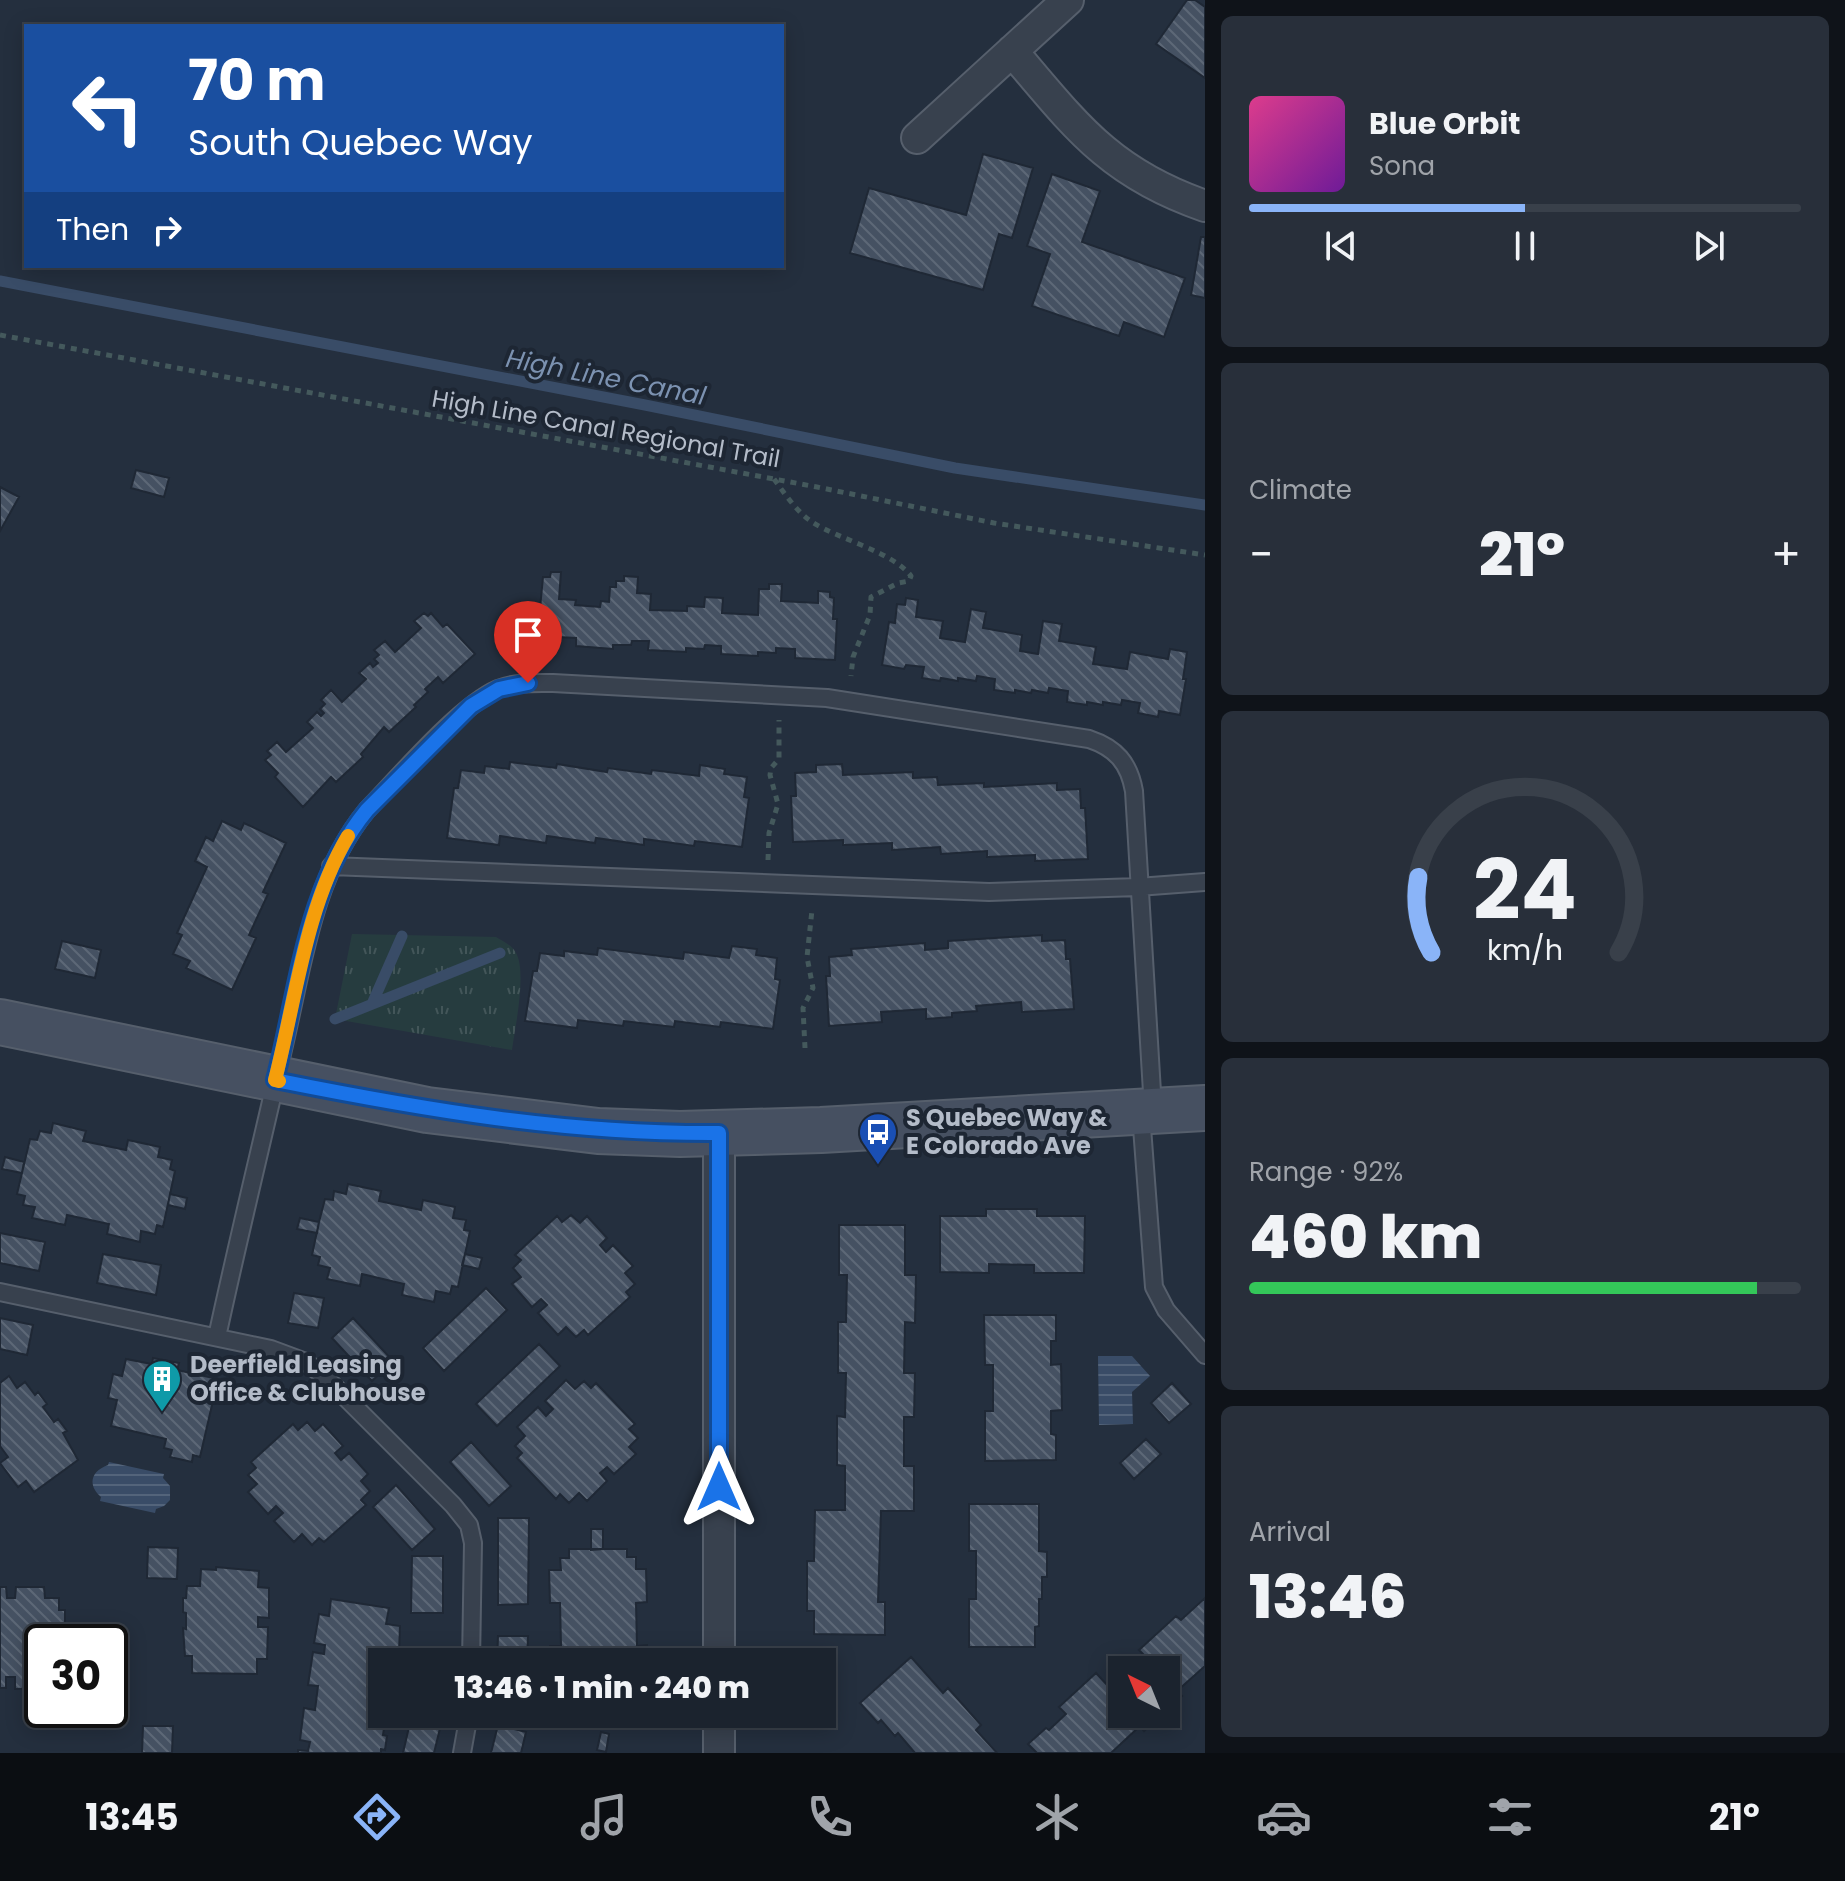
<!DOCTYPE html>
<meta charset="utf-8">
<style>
:root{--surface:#1b232e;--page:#282f3a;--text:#f1f3f6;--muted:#a0a4aa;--line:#39404a;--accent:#8ab4f8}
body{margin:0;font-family:Poppins,sans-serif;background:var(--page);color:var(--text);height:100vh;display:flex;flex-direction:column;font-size:30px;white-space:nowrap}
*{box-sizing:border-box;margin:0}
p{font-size:26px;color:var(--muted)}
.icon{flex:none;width:44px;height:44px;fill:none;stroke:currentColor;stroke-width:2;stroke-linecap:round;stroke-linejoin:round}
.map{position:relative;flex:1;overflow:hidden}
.details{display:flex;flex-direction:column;gap:16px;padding:16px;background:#0f1319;width:640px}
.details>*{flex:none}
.hud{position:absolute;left:24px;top:24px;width:760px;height:244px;border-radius:0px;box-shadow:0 4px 20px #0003,0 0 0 2px var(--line);background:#1a4fa0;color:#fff;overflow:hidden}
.needle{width:52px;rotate:317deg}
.controls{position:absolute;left:1108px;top:1656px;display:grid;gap:16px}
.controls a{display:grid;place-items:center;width:72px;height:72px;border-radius:0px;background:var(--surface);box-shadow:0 4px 20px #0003,0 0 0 2px var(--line);font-size:40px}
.speed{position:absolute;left:24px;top:1624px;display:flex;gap:16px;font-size:40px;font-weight:700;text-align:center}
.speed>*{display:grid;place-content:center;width:104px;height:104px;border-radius:50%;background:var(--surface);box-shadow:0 4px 20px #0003,0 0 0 2px var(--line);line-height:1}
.speed .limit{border:4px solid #111;border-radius:12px;background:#fff;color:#111}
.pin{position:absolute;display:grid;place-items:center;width:68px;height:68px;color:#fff;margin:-82px -34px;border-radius:50% 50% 50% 0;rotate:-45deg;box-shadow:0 0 8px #0007}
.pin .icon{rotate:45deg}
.me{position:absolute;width:88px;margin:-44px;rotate:0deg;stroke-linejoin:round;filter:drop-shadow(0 0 6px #0008)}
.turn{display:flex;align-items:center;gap:28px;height:168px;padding:0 32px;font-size:36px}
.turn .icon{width:104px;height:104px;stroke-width:2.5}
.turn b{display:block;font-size:56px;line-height:68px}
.then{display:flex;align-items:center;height:76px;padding:0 32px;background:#0003;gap:16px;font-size:30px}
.big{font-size:60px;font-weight:800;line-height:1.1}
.details .widget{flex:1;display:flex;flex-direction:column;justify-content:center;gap:12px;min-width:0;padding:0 28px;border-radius:12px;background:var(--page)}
.details .dial{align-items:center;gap:0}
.dial svg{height:208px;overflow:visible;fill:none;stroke:var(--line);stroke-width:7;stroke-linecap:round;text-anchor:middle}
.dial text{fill:var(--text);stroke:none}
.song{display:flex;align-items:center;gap:24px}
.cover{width:96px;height:96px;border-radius:12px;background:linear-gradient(135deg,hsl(330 70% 55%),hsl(280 70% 35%))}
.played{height:8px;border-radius:4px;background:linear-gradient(90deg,var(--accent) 50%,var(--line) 50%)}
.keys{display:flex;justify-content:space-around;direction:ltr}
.heat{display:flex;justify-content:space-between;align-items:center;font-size:44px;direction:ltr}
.charge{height:12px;border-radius:6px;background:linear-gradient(90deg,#34c759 92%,var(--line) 0)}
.trip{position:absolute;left:368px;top:1648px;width:468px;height:80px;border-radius:0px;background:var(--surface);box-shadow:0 4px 20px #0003,0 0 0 2px var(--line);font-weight:800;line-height:80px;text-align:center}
.tabs{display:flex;height:128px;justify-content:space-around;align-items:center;background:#0b0e12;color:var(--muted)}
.tabs .icon{width:56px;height:56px}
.tabs .on{color:var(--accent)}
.tabs b{font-size:36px;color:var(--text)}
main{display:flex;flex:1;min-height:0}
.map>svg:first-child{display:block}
</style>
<main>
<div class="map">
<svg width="1205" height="1753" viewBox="0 0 1205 1753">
<defs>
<pattern id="grass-tufts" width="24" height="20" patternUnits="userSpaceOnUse" patternTransform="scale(2)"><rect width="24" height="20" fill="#263c3f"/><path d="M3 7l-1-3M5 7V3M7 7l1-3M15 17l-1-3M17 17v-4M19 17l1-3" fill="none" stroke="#435659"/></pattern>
<pattern id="water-rules" width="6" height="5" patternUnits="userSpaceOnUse" patternTransform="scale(2)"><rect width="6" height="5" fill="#394c67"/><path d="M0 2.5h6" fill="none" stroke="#53647b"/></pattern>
<pattern id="building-back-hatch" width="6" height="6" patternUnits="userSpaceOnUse" patternTransform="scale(2)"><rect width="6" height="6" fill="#455162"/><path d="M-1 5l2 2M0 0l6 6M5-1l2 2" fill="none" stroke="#5d6877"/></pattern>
</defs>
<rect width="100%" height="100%" fill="#242f3e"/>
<path fill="url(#grass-tufts)" d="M352,934L496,937C504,942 512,945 516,953C527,972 515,1028 512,1050L335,1019Z"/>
<path fill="url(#water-rules)" d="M1098,1356H1132L1150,1376L1132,1392L1133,1424L1099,1425Z
M109,1462L164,1474L163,1478L170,1486V1500L164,1506L156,1509L155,1513L100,1501L101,1497C87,1485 91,1471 108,1465Z"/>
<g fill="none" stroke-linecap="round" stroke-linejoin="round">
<path stroke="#394c67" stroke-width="11" d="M0,281L645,405L955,468L1205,505
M372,1004L402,936
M335,1019L500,953"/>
</g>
<path fill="url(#building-back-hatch)" stroke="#1f2835" stroke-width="2" d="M1187,0H1195L1205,7V78L1156,44Z
M983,154L1033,168L1012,238L999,234L983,290L850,253L869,188L966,215Z
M1052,174L1100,191L1082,242L1185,278L1164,337L1124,322L1119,336L1032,306L1050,254L1027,246Z
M1201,237H1205V298L1191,295Z
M136,470L169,478L164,497L131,488Z
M0,487L19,497L0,531Z
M551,572H561L559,599L576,600L575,605L600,607L601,601L609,602L610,587H616V581H624V576L638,577L637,593L651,594L650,610L687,611V606L704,607L705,597L723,598L722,613L758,615L759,589H769V584H782L781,601L818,603V591L830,592V597L834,598L833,619H837L835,660L795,658V649L776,648V653L758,652V656L721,654V646L705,645L704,649L686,648V652L648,650L649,641H632L631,645H613V649L576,646V638L558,637V642L537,640L543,577H550Z
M906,598L918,600L916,617L943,621L940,638L965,642L971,609L986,612L983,628L1022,635L1020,651L1038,654L1043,621L1062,624L1059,641L1096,647L1093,664L1127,669L1130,652L1168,659L1170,649L1187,652L1183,679H1186L1180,715L1159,711L1158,717L1138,713L1140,703L1122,700L1121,705L1103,702V705L1087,702V705L1067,702L1068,691L1049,688L1048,693L1032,690L1031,693L1015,690V693L994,690L995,679L977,676L976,681L958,678V681L941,678L940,681L922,678L924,667L906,665L904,669L882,665L889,622L895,623L897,604L905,605Z
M424,613L428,616L431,613L443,627L447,624L475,654L443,683L438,677L425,689L428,692L414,705L416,707L389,732L384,727L361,754L363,757L336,782L331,777L303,807L275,777L278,773L265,760L271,755L267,751L277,742L286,752L313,728L307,722L317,712L321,716L324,713L320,709L325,704L321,700L331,690L342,702L366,679L359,673L370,663L373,667L378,663L374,659L379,655L374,650L385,641L395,652L421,628L414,621Z
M510,762L556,768L557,764L607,772L608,768L651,774L652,770L699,776L700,765L725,769L724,774L747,777L744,797L749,798L742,847L695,841L694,846L644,839V845L596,838L595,843L547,836L546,843L500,836L499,845L447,838L454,788H458L461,770L484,773L485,766L509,769Z
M842,764L843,775L913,772V778L937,777L938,785L984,783V787L1057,783V790L1080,789L1081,808H1085L1088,859L1035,861V855L987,857V851L941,854L940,847L892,850V843L843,845V840L793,842L791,796H796L795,773L816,772V765Z
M222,821L241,830L244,823L286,843L263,892L268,894L249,935L256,938L232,990L186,968L190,961L173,954L182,935L177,933L207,867L195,861L206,837L213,841Z
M1042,935V941L1065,940L1066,959H1070L1074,1009L1022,1012L1021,1002L976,1006L977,1011L952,1013V1017L926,1019V1009L881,1012L882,1022L829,1026L826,976H830L829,957L852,955L851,949L925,943V950L948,948V941Z
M62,941L101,950L95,978L55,969Z
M732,946L757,949L756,955L777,958L775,979L780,980L773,1029L721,1022L720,1027L675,1021L674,1027L624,1021L623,1026L578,1020L577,1028L525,1021L533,971H537L540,953L564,956V951L597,955L598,948L683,959L684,952L729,958Z
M53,1123L86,1131L83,1141L126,1150L128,1140L160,1147L158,1157L172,1160L170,1169L175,1171L163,1227L157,1225L155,1234L141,1231L140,1242L107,1234L109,1224L67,1215L65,1225L32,1218L35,1207L23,1205L25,1196L17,1194L30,1139L37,1140L40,1131L51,1133Z
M5,1157L24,1162L22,1173L2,1169Z
M348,1184L381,1191L379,1201L421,1210L423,1200L455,1207L453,1218L466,1220L464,1230L470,1231L458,1287L452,1286L450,1294L436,1291L434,1302L402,1295L404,1284L362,1274L360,1286L327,1279L330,1268L318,1265L320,1257L312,1255L319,1222L325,1199L333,1200L334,1191L346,1194Z
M170,1194L187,1198L185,1209L168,1205Z
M986,1209H1037V1216H1085L1084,1273H1034V1265L989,1264V1273L940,1272V1216H986Z
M571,1215L580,1223L587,1216L607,1238L600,1245L606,1252L613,1245L633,1266L625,1273L635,1284L626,1292L630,1297L588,1335L584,1330L576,1337L566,1327L558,1335L538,1313L547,1305L541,1299L532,1307L512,1284L521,1277L513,1268L521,1260L515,1255L557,1216L562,1222Z
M300,1218L319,1222L317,1233L297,1229Z
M839,1225H905V1275H916L915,1323L905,1322L904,1373H915L914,1417H904V1466H914V1511H881L878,1602H885V1635L814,1634V1611H807V1561H814L815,1510H845V1466L837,1465V1416L845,1417L846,1373H838V1322H846L847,1275H839Z
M0,1233L45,1242L39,1271L0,1263Z
M103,1254L161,1265L156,1295L97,1283Z
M465,1254L482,1258L479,1269L462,1265Z
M486,1288L507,1310L444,1371L423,1348Z
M294,1293L324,1298L318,1328L288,1323Z
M984,1315H1056V1341H1051V1365L1061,1364L1062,1410L1051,1411V1434L1056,1435V1460L985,1461V1411H993V1365H985Z
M0,1318L33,1325L27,1355L0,1349Z
M353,1318L393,1361L372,1381L332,1338Z
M539,1344L560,1366L497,1426L476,1404Z
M153,1358L179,1363L177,1370L218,1379L200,1457L193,1455L192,1462L170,1457L172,1450L164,1448L166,1439L111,1426L117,1400L108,1398L113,1374L122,1376L126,1359L152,1364Z
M9,1376L17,1388L25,1382L35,1395L38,1392L47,1404L43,1407L54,1422L58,1419L67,1431L63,1433L78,1460L34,1492L26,1481L18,1487L0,1463L8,1457L0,1446V1383Z
M566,1380L575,1389L584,1381L591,1388L596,1383L635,1424L629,1429L638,1438L629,1447L636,1454L614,1474L607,1467L600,1473L607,1481L587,1501L579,1493L569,1503L560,1494L556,1499L517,1458L522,1453L515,1446L525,1436L517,1427L538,1407L546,1416L553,1409L545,1401Z
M1172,1383L1191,1404L1169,1423L1151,1403Z
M307,1422L315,1431L323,1424L343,1446L335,1453L341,1460L349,1453L368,1474L361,1481L370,1491L361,1500L366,1505L324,1542L319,1538L312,1545L302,1534L294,1542L274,1521L283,1513L276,1506L268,1514L248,1492L257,1484L248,1475L256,1468L251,1462L293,1424L298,1430Z
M1146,1439L1161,1454L1134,1479L1120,1463Z
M471,1442L511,1486L489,1506L450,1462Z
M396,1485L435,1529L412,1550L373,1507Z
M969,1504H1039V1551L1047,1552V1577H1042V1599H1039V1626L1035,1627V1647H969V1599H976V1551H969Z
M498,1518H529L528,1604L498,1605Z
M591,1529H603V1549L591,1550Z
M148,1547L178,1548L177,1579L147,1578Z
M569,1549H627V1557H636V1569H646L647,1602L636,1603L637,1646L647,1645V1662H550V1646H561L560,1603H550L549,1570H561L560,1558H569Z
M412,1556H443V1613H411Z
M216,1567L259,1571L258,1587L269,1588V1618L258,1617V1627H268L267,1659H257V1674L192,1673V1656H185L183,1628L186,1629V1613L183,1612V1598H186L187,1586H200L201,1569L216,1570Z
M0,1587H6L7,1598H15L16,1587H44L45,1598H59V1610H65V1642H42V1688L15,1689V1677H6V1688H0Z
M1205,1598V1666L1177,1691L1182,1696L1166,1711V1670H1128L1144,1655L1139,1650L1176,1616L1181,1620Z
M331,1599L389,1608L386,1624L400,1626L399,1653H396L394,1662H382V1701L378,1722H385L383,1735L387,1736L385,1750L381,1749V1753H298V1750L308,1751L310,1742L300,1740L304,1708L315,1710L318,1686L308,1685L313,1652L324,1654L325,1645L314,1643L319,1614L329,1616Z
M498,1636H528L527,1662H497Z
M911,1657L943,1693L948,1688L981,1725L976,1730L997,1753H915L898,1733L895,1736L881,1720L878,1723L860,1703Z
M1096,1673L1109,1687L1122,1675V1714H1163L1144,1731L1140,1726L1111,1753H1037L1028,1744L1046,1728L1049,1730L1066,1714L1059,1707Z
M65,1710H97L96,1722L64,1721Z
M412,1714L442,1720L434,1753H403Z
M498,1725L526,1732L521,1753H491Z
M143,1726H173L172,1753H142Z
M601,1732L609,1734L606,1752L597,1750Z"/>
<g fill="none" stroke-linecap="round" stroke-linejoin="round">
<defs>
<path id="lane" d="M331,866L989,892L1138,887L1205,882
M1141,1114L1154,1287L1166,1310L1205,1355
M0,1292L271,1349L306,1362L325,1377L453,1505L469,1525L473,1543L471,1662
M217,1337C239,1235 264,1134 287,1032C304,956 316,872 367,810C399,777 459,706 498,689C515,682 534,683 553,683L827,698L1089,739C1116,748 1129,763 1134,791L1153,1109
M462,1753L469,1714"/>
<path id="street" d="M1012,51C1075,125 1109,173 1205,206
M917,138L1068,0
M719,1662V1133
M719,1753V1714"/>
<path id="secondary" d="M0,1022L427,1110L598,1131L680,1134L821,1130L1205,1108"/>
</defs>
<use href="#lane" stroke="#565f6c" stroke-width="20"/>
<use href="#street" stroke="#565f6c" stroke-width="34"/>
<use href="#secondary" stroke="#565f6c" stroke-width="48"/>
<path stroke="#44595c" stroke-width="5" stroke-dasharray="6 6" stroke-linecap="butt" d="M0,335L817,487L994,523L1205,555
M774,479C785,494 796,511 812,522C838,539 893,552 911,576L909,581L898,583L871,597L870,615L853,657L851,676
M768,860L769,833L778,804L770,775L771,768L779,759V720
M805,1048L803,1008L813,988L807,957L812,910"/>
<use href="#lane" stroke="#38414e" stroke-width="16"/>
<use href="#street" stroke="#38414e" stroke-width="30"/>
<use href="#secondary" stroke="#465061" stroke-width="44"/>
</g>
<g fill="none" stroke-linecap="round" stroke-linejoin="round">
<defs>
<path id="route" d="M528,683L499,689L471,706L367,810C306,884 298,990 275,1080C425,1110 565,1134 719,1133V1487"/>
</defs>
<use href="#route" stroke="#114b97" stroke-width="20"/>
<use href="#route" stroke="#1a73e8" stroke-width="14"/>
<path stroke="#f59e0b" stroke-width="14" d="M279,1081L275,1080C296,999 305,909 348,836"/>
</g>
<defs>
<symbol id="bus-pin" viewBox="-11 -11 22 30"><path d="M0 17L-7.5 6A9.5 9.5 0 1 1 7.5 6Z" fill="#1a4fb4" stroke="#1d2633"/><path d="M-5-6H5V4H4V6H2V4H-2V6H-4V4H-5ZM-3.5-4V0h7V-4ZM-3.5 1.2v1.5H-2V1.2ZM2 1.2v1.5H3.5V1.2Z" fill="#fff"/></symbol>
<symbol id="building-pin" viewBox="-11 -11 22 30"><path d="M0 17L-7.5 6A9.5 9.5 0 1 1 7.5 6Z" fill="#0f9aa8" stroke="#1d2633"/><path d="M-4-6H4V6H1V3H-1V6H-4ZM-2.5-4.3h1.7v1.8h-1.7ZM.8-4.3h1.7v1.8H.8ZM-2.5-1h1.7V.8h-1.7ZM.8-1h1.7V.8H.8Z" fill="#fff"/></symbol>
</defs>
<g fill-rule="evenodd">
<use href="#bus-pin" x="856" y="1110" width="44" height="60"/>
<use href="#building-pin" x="140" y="1357" width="44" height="60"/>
</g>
<g text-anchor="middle" stroke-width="8" stroke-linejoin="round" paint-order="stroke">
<g font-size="24" fill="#b4bcc9" stroke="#1d2633">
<text transform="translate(606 429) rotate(10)" y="8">High Line Canal Regional Trail</text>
</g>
<g font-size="24" font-weight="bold" fill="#b4bcc9" stroke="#1d2633" text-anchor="start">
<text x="906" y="1126">S Quebec Way &amp;<tspan x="906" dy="28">E Colorado Ave</tspan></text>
<text x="190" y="1373">Deerfield Leasing<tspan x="190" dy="28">Office &amp; Clubhouse</tspan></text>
</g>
<g font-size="26" font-style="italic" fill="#7c92b1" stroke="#1d2633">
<text transform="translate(606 377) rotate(11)" y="9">High Line Canal</text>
</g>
</g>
</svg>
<div class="controls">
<a><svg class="needle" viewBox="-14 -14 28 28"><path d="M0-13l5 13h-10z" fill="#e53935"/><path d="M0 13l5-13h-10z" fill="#a0a4aa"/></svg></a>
</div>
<div class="speed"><div class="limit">30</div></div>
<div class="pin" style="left:528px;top:683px;background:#d93025"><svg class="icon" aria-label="arrive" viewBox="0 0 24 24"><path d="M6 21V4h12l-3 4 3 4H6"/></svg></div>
<svg class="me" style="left:719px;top:1487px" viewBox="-20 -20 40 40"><path d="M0-17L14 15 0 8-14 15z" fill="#1a73e8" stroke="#fff" stroke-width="4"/></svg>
<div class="trip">13:46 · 1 min · 240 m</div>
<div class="hud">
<div class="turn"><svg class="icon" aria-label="left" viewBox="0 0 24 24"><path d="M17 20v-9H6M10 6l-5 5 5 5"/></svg><div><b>70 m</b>South Quebec Way</div></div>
<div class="then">Then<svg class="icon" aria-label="right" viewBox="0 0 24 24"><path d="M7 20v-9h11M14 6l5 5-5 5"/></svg></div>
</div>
</div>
<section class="details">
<div class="widget">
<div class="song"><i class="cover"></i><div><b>Blue Orbit</b><p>Sona</p></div></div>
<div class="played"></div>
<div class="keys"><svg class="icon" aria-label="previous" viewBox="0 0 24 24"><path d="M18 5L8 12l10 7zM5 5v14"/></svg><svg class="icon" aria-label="pause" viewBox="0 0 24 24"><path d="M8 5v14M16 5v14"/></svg><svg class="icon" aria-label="next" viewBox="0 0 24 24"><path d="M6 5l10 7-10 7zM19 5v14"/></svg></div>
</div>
<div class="widget"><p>Climate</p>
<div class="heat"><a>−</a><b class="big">21°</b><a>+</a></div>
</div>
<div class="widget dial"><svg viewBox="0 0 100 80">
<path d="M14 69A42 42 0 1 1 86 69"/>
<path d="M14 69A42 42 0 0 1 9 40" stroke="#8ab4f8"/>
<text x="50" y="56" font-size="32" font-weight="700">24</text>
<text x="50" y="72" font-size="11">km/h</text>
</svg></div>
<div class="widget"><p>Range · 92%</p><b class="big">460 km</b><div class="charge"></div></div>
<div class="widget"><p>Arrival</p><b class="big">13:46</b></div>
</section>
</main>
<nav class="tabs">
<b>13:45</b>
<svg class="icon on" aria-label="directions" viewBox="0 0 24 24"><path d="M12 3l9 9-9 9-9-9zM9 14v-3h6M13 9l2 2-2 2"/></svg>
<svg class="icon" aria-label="music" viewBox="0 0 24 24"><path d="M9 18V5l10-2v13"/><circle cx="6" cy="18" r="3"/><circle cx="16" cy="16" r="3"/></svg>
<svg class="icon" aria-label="phone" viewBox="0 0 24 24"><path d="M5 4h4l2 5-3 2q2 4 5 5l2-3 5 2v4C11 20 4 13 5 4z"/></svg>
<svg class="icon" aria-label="climate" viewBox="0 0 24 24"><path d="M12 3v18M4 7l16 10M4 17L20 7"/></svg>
<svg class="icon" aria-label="car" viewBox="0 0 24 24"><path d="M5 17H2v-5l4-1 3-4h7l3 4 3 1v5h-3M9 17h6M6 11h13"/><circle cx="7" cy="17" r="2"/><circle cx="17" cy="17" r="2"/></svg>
<svg class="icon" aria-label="filters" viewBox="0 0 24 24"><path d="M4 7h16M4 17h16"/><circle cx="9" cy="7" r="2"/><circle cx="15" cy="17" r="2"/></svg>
<b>21°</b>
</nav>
